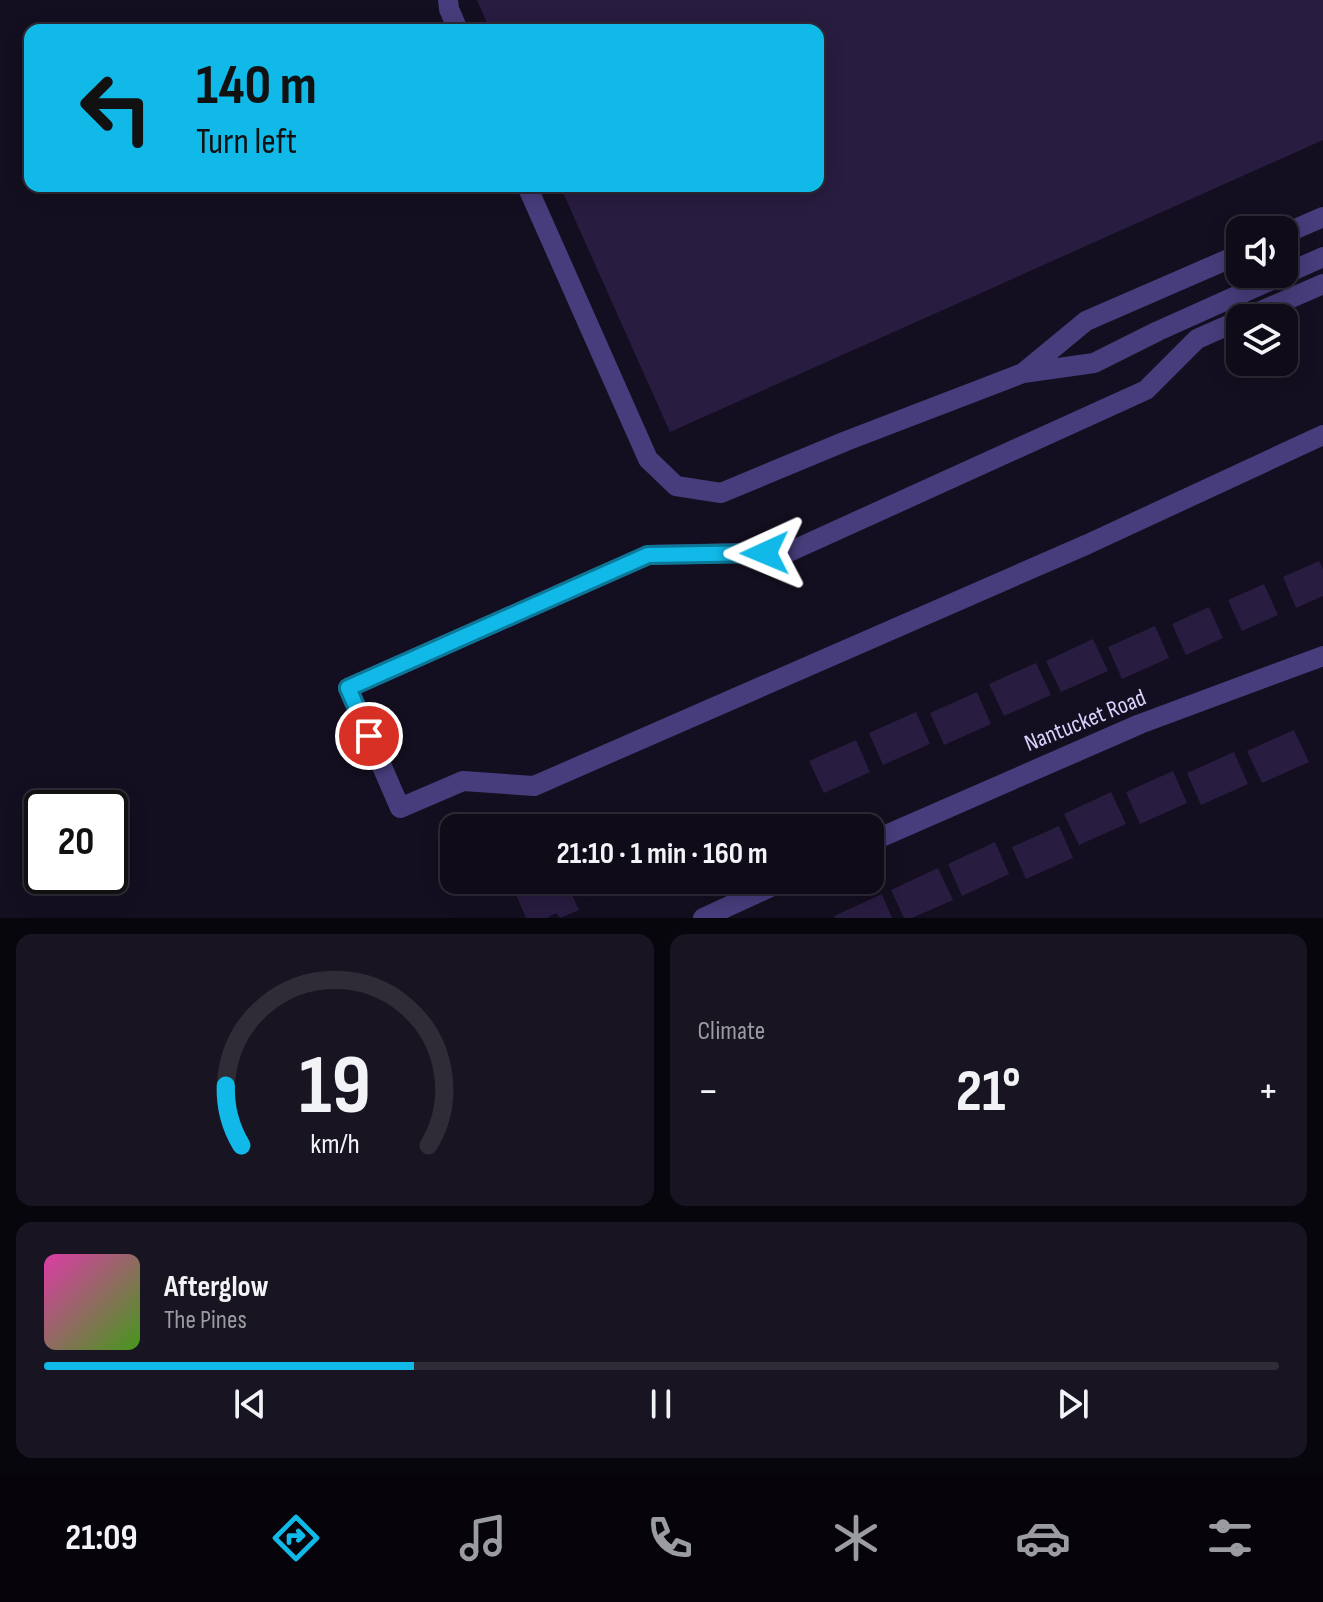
<!DOCTYPE html>
<meta charset="utf-8">
<style>
:root{--surface:#0f0b18;--page:#181421;--text:#f1f3f6;--muted:#9b9ba2;--line:#2f2b37;--accent:#11b9e8}
body{margin:0;font-family:"Sofia Sans Condensed",sans-serif;background:var(--page);color:var(--text);height:100vh;display:flex;flex-direction:column;font-size:30px;white-space:nowrap}
*{box-sizing:border-box;margin:0}
p{font-size:26px;color:var(--muted)}
.icon{flex:none;width:44px;height:44px;fill:none;stroke:currentColor;stroke-width:2;stroke-linecap:round;stroke-linejoin:round}
.map{position:relative;height:918px;overflow:hidden}
.side{display:flex;flex-direction:column;gap:16px;padding:16px;background:#08060d;flex:1}
.side>*{flex:none}
.hud{position:absolute;left:24px;top:24px;width:800px;height:168px;border-radius:16px;box-shadow:0 4px 20px #0003,0 0 0 2px var(--line);background:#11b9e8;color:#111;overflow:hidden}
.tools{position:absolute;left:1226px;top:216px;display:grid;gap:16px}
.tools a{display:grid;place-items:center;width:72px;height:72px;border-radius:16px;background:var(--surface);box-shadow:0 4px 20px #0003,0 0 0 2px var(--line);font-size:40px}
.speed{position:absolute;left:24px;top:790px;display:flex;gap:16px;font-size:40px;font-weight:700;text-align:center}
.speed>*{display:grid;place-content:center;width:104px;height:104px;border-radius:50%;background:var(--surface);box-shadow:0 4px 20px #0003,0 0 0 2px var(--line);line-height:1}
.speed .limit{border:4px solid #111;border-radius:12px;background:#fff;color:#111}
.pin{position:absolute;display:grid;place-items:center;width:68px;height:68px;color:#fff;margin:-34px;border:4px solid #fff;border-radius:50%;box-shadow:0 2px 8px #0007}
.me{position:absolute;width:88px;margin:-44px;rotate:269deg;stroke-linejoin:round;filter:drop-shadow(0 0 6px #0008)}
.turn{display:flex;align-items:center;gap:28px;height:168px;padding:0 40px;font-size:36px}
.turn .icon{width:104px;height:104px;stroke-width:2.5}
.turn b{display:block;font-size:56px;line-height:68px}
.big{font-size:60px;font-weight:700;line-height:1.1}
.side .card{flex:1;display:flex;flex-direction:column;justify-content:center;gap:12px;min-width:0;padding:0 28px;border-radius:16px;background:var(--page)}
.side .dial{align-items:center;gap:0}
.dial svg{height:208px;overflow:visible;fill:none;stroke:var(--line);stroke-width:7;stroke-linecap:round;text-anchor:middle}
.dial text{fill:var(--text);stroke:none}
.song{display:flex;align-items:center;gap:24px}
.cover{width:96px;height:96px;border-radius:12px;background:linear-gradient(135deg,hsl(320 70% 55%),hsl(100 70% 35%))}
.played{height:8px;border-radius:4px;background:linear-gradient(90deg,var(--accent) 30%,var(--line) 30%)}
.keys{display:flex;justify-content:space-around;direction:ltr}
.heat{display:flex;justify-content:space-between;align-items:center;font-size:44px;direction:ltr}
.side .tiles{flex:1;display:grid;gap:16px;grid-template-columns:1fr 1fr}
.card:last-child{grid-column:span 2}
.trip{position:absolute;left:440px;top:814px;width:444px;height:80px;border-radius:16px;background:var(--surface);box-shadow:0 4px 20px #0003,0 0 0 2px var(--line);font-weight:700;line-height:80px;text-align:center}
.tabs{display:flex;height:128px;justify-content:space-around;align-items:center;background:#06040a;color:var(--muted)}
.tabs .icon{width:56px;height:56px}
.tabs .selected{color:var(--accent)}
.tabs b{font-size:36px;color:var(--text)}
.map>svg:first-child{display:block}
</style>
<div class="map">
<svg width="1323" height="918" viewBox="0 0 1323 918">
<rect width="100%" height="100%" fill="#140f20"/>
<path fill="#281c40" d="M477,0H1323V140L670,432L560,186H818V30H490Z
M1319,561L1323,569V596L1296,608L1283,577Z
M1264,584L1278,615L1242,631L1228,600Z
M1209,607L1223,638L1186,655L1172,624Z
M1155,626L1169,658L1122,679L1108,647Z
M1093,639L1108,671L1061,692L1046,661Z
M1036,663L1051,695L1004,716L989,684Z
M977,692L991,724L944,745L930,713Z
M916,712L930,744L883,765L869,733Z
M1294,730L1309,762L1262,783L1247,751Z
M856,740L870,772L824,793L809,761Z
M1234,752L1248,784L1201,805L1187,773Z
M1173,771L1187,803L1140,824L1126,792Z
M1111,792L1126,824L1079,845L1064,814Z
M1059,826L1073,858L1026,879L1012,847Z
M995,842L1009,874L962,896L948,864Z
M938,868L953,900L912,918H904L891,890Z
M535,880H565L579,910L560,918L556,913L547,918H526L514,890Z
M581,880H633L635,884L615,893L612,887L588,897Z
M882,894L892,918H836L834,916Z"/>
<g fill="none" stroke-linecap="round" stroke-linejoin="round">
<path stroke="#473d7c" stroke-width="20" d="M448,0L449,9L458,30
M527,186L648,459L676,486L721,493L846,441L1023,373L1086,321L1240,254
M1284,234L1323,217
M1245,318L1323,284
M1240,320L1197,339L1146,390L789,552L648,555L348,688L400,808L463,781L534,786L1088,544L1323,435
M1023,373L1094,363L1158,331L1323,257
M870,842L1140,724L1323,656
M703,918L786,880"/>
</g>
<g fill="none" stroke-linecap="round" stroke-linejoin="round">
<defs>
<path id="route" d="M369,736L348,688L648,555L765,553"/>
</defs>
<use href="#route" stroke="#0b7897" stroke-width="20"/>
<use href="#route" stroke="#11b9e8" stroke-width="14"/>
</g>
<g text-anchor="middle" stroke-width="8" stroke-linejoin="round" paint-order="stroke">
<g font-size="24" fill="#dbd1fc" stroke="#140f20">
<text transform="translate(1085 720) rotate(-22)" y="8">Nantucket Road</text>
</g>
</g>
</svg>
<div class="tools">
<a><svg class="icon" aria-label="sound" viewBox="0 0 24 24"><path d="M4 9h4l5-4v14l-5-4H4zM17 9q2 3 0 6"/></svg></a>
<a><svg class="icon" aria-label="layers" viewBox="0 0 24 24"><path d="M12 4l9 5-9 5-9-5zM3 14l9 5 9-5"/></svg></a>
</div>
<div class="speed"><div class="limit">20</div></div>
<div class="pin" style="left:369px;top:736px;background:#d93025"><svg class="icon" aria-label="arrive" viewBox="0 0 24 24"><path d="M6 21V4h12l-3 4 3 4H6"/></svg></div>
<svg class="me" style="left:765px;top:553px" viewBox="-20 -20 40 40"><path d="M0-17L14 15 0 8-14 15z" fill="#11b9e8" stroke="#fff" stroke-width="4"/></svg>
<div class="trip">21:10 · 1 min · 160 m</div>
<div class="hud">
<div class="turn"><svg class="icon" aria-label="left" viewBox="0 0 24 24"><path d="M17 20v-9H6M10 6l-5 5 5 5"/></svg><div><b>140 m</b>Turn left</div></div>
</div>
</div>
<section class="side">
<div class="tiles">
<div class="card dial"><svg viewBox="0 0 100 80">
<path d="M14 69A42 42 0 1 1 86 69"/>
<path d="M14 69A42 42 0 0 1 8 46" stroke="#11b9e8"/>
<text x="50" y="56" font-size="32" font-weight="700">19</text>
<text x="50" y="72" font-size="11">km/h</text>
</svg></div>
<div class="card"><p>Climate</p>
<div class="heat"><a>−</a><b class="big">21°</b><a>+</a></div>
</div>
<div class="card">
<div class="song"><i class="cover"></i><div><b>Afterglow</b><p>The Pines</p></div></div>
<div class="played"></div>
<div class="keys"><svg class="icon" aria-label="previous" viewBox="0 0 24 24"><path d="M18 5L8 12l10 7zM5 5v14"/></svg><svg class="icon" aria-label="pause" viewBox="0 0 24 24"><path d="M8 5v14M16 5v14"/></svg><svg class="icon" aria-label="next" viewBox="0 0 24 24"><path d="M6 5l10 7-10 7zM19 5v14"/></svg></div>
</div>
</div>
</section>
<nav class="tabs">
<b>21:09</b>
<svg class="icon selected" aria-label="directions" viewBox="0 0 24 24"><path d="M12 3l9 9-9 9-9-9zM9 14v-3h6M13 9l2 2-2 2"/></svg>
<svg class="icon" aria-label="music" viewBox="0 0 24 24"><path d="M9 18V5l10-2v13"/><circle cx="6" cy="18" r="3"/><circle cx="16" cy="16" r="3"/></svg>
<svg class="icon" aria-label="phone" viewBox="0 0 24 24"><path d="M5 4h4l2 5-3 2q2 4 5 5l2-3 5 2v4C11 20 4 13 5 4z"/></svg>
<svg class="icon" aria-label="climate" viewBox="0 0 24 24"><path d="M12 3v18M4 7l16 10M4 17L20 7"/></svg>
<svg class="icon" aria-label="car" viewBox="0 0 24 24"><path d="M5 17H2v-5l4-1 3-4h7l3 4 3 1v5h-3M9 17h6M6 11h13"/><circle cx="7" cy="17" r="2"/><circle cx="17" cy="17" r="2"/></svg>
<svg class="icon" aria-label="filters" viewBox="0 0 24 24"><path d="M4 7h16M4 17h16"/><circle cx="9" cy="7" r="2"/><circle cx="15" cy="17" r="2"/></svg>
</nav>
